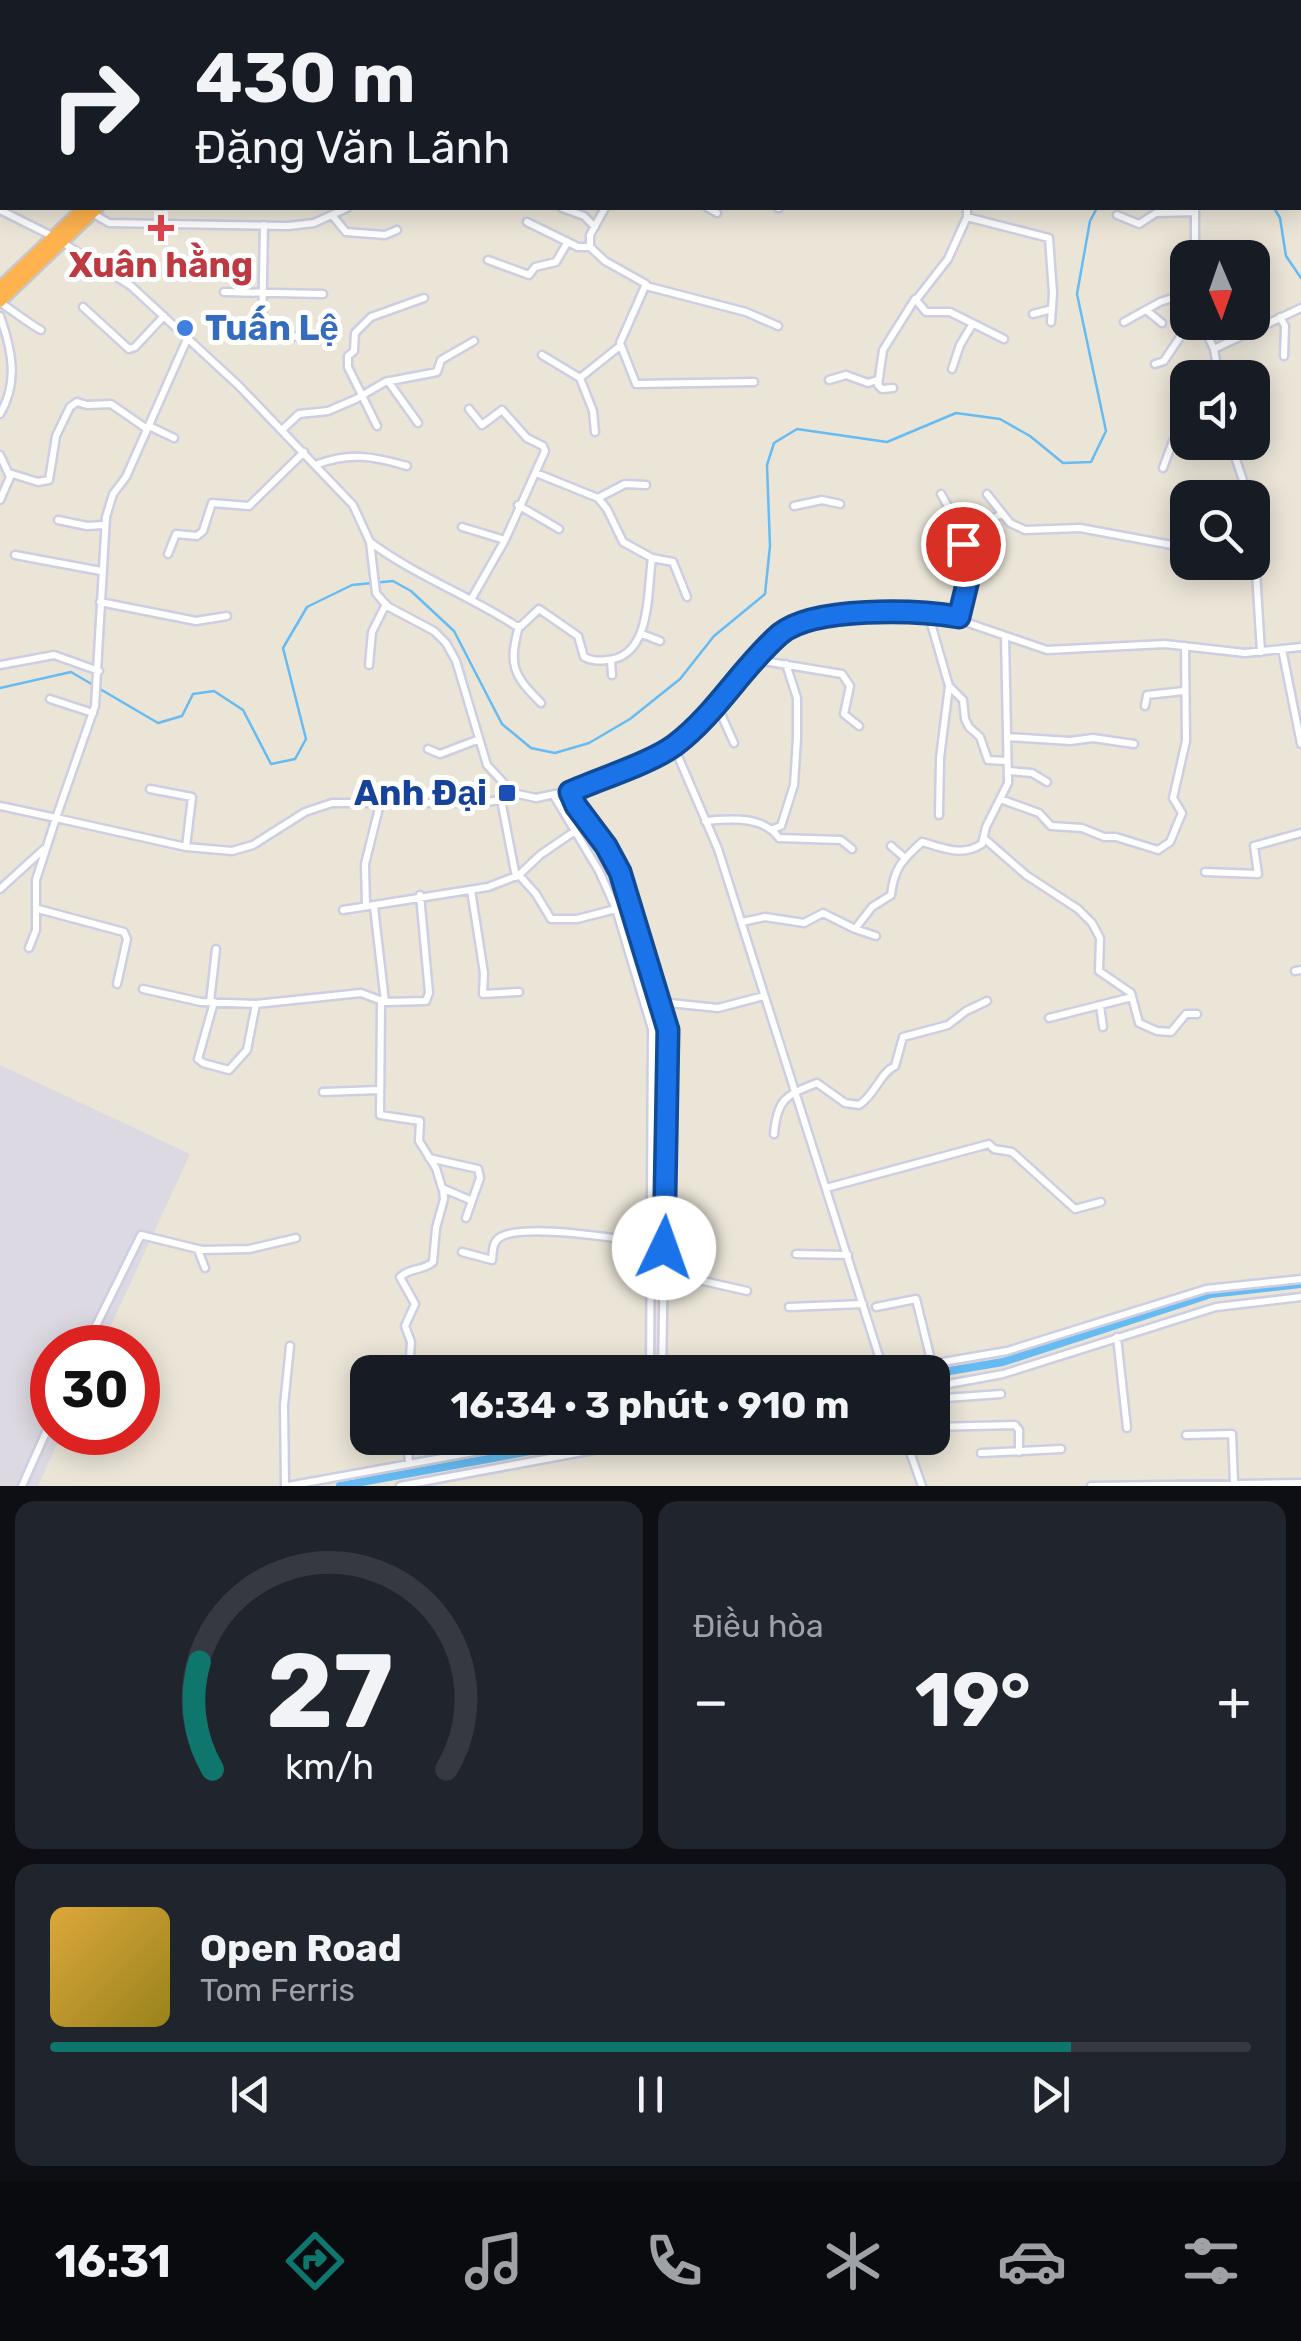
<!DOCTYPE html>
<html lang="vi">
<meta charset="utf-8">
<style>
:root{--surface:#171b24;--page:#20242c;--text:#f1f3f6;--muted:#9ea1a6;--line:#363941;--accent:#0f766e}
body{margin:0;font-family:Rubik,sans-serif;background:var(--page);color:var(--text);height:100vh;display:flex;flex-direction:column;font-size:38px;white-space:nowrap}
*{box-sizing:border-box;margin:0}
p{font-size:32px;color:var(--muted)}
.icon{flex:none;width:55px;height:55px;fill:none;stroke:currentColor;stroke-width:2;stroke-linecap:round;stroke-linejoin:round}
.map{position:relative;height:1486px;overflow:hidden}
.sheet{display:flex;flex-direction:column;gap:15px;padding:15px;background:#0d0f14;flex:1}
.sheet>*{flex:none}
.banner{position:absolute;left:0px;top:0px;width:1302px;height:210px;box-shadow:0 5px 25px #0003;background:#171b24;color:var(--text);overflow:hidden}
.needle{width:65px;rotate:178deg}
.tools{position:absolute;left:1170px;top:240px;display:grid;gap:20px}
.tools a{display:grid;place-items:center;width:100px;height:100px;border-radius:20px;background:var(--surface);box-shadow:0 5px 25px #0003;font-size:50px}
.speed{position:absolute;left:30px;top:1325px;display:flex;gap:20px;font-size:50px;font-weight:700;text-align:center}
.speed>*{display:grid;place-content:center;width:130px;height:130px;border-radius:50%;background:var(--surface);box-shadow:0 5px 25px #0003;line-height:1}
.speed .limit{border:15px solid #d22;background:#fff;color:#111}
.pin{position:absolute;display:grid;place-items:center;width:85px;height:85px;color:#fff;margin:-42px;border:5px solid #fff;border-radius:50%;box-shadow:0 2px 10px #0007}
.me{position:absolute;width:110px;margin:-55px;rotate:3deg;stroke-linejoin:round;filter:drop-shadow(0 0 8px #0008)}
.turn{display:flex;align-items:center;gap:35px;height:210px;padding:0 30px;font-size:45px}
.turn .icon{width:130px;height:130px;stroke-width:2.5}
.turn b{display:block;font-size:70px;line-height:85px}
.big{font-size:75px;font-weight:700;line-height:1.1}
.sheet .tile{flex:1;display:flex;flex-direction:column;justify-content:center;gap:15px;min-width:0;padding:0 35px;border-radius:20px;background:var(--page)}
.sheet .dial{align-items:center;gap:0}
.dial svg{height:260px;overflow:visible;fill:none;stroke:var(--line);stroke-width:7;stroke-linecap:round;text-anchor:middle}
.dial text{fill:var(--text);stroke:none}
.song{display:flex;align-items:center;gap:30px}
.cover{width:120px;height:120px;border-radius:15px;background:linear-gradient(135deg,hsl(40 70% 55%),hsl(50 70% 35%))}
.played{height:10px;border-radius:5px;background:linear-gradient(90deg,var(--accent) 85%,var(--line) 85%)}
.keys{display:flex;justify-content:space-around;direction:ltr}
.heat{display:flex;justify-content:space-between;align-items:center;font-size:55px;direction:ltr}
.sheet .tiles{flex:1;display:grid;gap:15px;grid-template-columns:1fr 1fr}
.tile:last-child{grid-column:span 2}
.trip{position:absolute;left:350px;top:1355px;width:600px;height:100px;border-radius:20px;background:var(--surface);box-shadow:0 5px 25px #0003;font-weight:700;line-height:100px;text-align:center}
.dock{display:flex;height:160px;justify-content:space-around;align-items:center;background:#090b0e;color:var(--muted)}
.dock .icon{width:70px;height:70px}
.dock .selected{color:var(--accent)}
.dock b{font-size:45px;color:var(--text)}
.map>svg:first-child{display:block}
</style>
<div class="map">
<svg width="1301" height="1486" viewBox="0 0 1301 1486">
<rect width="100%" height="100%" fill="#ebe5d8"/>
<path fill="#ddd9e2" d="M0,1065L190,1154L101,1347L52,1348V1432L62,1433L38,1486H0Z"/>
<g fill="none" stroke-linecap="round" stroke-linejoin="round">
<path stroke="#65bbf2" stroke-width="2.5" d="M1274,208L1280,218L1286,256L1301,278
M0,688L71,672L158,723L182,716L193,694L214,691L243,710L271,764L295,759L306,739L283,648L307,607L352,585L393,581L411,591L454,631L502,724L531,748L555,753L589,743L630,719L680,679L714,636L765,594L770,546L767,465L774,443L797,429L887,442L956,413L1000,419L1030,436L1063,463L1091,462L1106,431L1077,294L1090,221L1097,208"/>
<path stroke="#65bbf2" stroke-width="8" d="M932,1374L1003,1362L1211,1294L1301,1284
M340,1486L602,1438"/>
<defs>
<path id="street" d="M448,0L451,2
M806,0V2
M916,0V2
M1112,0V2
M1227,0L1228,2
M171,2L173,0
M436,2L439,0
M511,2L512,0
M758,2L759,0
M871,2L875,0
M1300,88L1301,87
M1300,132L1301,134
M0,178L2,175
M562,208L584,216L595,227
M605,208L590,235V247L605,261L646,284L620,343L636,384L754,382
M708,208L717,213
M778,208H779
M967,208V217L948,259L916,300L926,312H950L1004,339
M0,210L54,237L131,286L238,385L353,505L370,542L376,593L387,606L434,631L446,643L456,661L487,765L513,793L536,798L570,791L674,747L777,638L804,621L822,616L942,614L1047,650L1165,644L1245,653L1301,647
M92,213L109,223L288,226L314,223L347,208
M332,215L346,232L385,235L397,230
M1117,215L1139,224L1156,213L1195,212
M967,217L1049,238L1053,293L1051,322
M527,222L578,247H590
M264,225L262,333L309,338
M1195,258V209
M488,260L529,275L535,267L556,262L567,243
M646,286L746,312L778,326
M224,292L323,294
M0,302C8,308 36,328 41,330
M83,307L129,349L135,347L164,316
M1146,310L1162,323
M1033,314L1052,309
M0,316C12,350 19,382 0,414
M1280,317L1285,326L1284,356
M1124,322L1160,302L1188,293
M1201,322L1214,349L1219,378
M188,337L126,477L113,494L106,517L95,706L56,818L186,847L232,851L253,845L305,812L332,803H478L501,800L513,793
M1214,349L1301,308
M542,355L580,378L620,346
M1155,364L1164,361L1184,331H1205
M952,369L960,345L972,325
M580,378L593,411L595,432
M829,380L846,375L868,383L877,380
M388,381L418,423
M893,388L882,389L878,385L883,350L915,299
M469,409L482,425L502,410L527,438L543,446L545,451L505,540L472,598
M149,426L174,438
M377,426L348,367V356L354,351L355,333L371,317L424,298
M282,430L299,414L328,411L356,399L385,382L437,372L441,360L474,341
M1202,442H1209
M1230,442L1249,498
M0,455L10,477L0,500
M315,465C349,452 373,456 407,466
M1163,468L1173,441H1188
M9,473L38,482L49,480L56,436L70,407L77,402L87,405L111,404L147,429
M536,473L598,498L607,509L623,542L652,558L673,562L687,597
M941,494L967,540
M987,494L1010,523L1025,530L1080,528L1188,548L1178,561
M598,498L625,484L646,485
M1252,502L1260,516L1255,556L1261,652
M518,505L559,529
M794,506L822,500L840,504
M58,520L87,526L104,525
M462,527L505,540
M370,542C416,576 468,595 516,626H521L539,609L578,636L584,657C592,661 598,661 607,660C652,657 647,591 652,558
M168,554L176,534L197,536L203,531L212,503L249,506L304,452
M15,555L101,571
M100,602L196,621L227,616
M928,613L949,686L940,758L939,815
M959,617L967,580L963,544L983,525L1001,514
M519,626C508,665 513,675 541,703
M642,634L660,641
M1282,649L1301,744
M611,660L612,675
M757,660L842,674L850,686L844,714L859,726
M0,665L54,655L99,671
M369,665L372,632L386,604
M949,686L963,700L965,719L969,727L980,737L988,760L1007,761
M50,699L93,713
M716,703L734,743
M1145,706L1147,695L1184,691
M1007,737L1070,741L1093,738L1134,744
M674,747L718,849L884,1372
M428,749L440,754L477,740
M1008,771L1032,773L1047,782
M150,789L192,797L186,847
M570,791L576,806L606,846L620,872L668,1030L662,1372
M554,796L599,871L616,909L652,1029L650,1372
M1000,799L1039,813L1051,826L1082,828L1104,837H1116L1158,850L1170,842L1182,813L1173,798L1186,741L1185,646
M501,800L516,877
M0,806L56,818L36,880V930L29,948
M705,821C731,819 762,815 779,838L841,840L852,849
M773,829L781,826L794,785L797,738V698L786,664
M986,840L1026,875L1078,909L1092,923L1100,938L1099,971L1131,993L1139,1023L1157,1031L1171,1032L1186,1014H1197
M891,846L905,858
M1205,872L1258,874L1254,846L1301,833
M519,875L536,894L551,919H577L616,909
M0,889L44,849
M471,890L484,973L483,994L519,992
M366,906L365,864L380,804
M374,907L385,1002
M38,909L124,932L127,939L117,984
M343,910L488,887L519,875L540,855L575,831
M742,922L765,917L804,923L823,913L855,929L872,907L891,895C894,868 902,860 922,842C944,848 961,857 982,844L986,827L1008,783L1005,636
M855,929L876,936
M1295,971L1301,970
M143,989L201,1002L256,1004L361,993L385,1002L426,1001L429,993L420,895
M381,1001L380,1115L420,1121L419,1141L436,1168L442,1188L470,1200
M210,1002L216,949
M214,1002L198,1059L203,1063L229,1070L247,1050L256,1004
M660,1002L718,1008L764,996
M1100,1006L1103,1027
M1049,1018L1132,997
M323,1092L379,1090
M774,1134C777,1099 786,1095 817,1083L845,1103L859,1105C875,1095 880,1073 895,1066L903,1037L948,1025L966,1011L987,1001
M429,1158L478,1169L480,1178L466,1218
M826,1188L989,1144L994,1149L1012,1152L1075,1209L1101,1202
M664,1248L703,1256
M198,1250L205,1268
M462,1252L492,1260C493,1252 492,1243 499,1238C520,1222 623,1239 651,1244
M796,1254L848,1255
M664,1272L747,1291
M789,1307L863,1304
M876,1307L916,1299L932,1364
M1117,1337L1127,1428
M85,1348L141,1235L202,1250L249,1249L296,1238
M409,1372L411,1342L405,1326L415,1304L400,1277C410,1267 424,1271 433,1262L436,1228L444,1199L443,1189
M884,1372L1007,1351L1206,1289L1301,1279
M932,1387L1003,1374L1216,1307L1301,1297
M932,1399L1001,1394
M932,1427L1015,1425L1019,1430V1452
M1186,1435L1232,1434L1234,1482
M407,1438L409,1463
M905,1438L922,1486
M981,1453L1061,1449
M22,1486L52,1419
M285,1486L284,1405L290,1346
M288,1486L551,1438
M400,1486L658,1438
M1091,1486L1301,1483"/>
<path id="highway" d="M290,2L292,0
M307,2L309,0
M0,288L84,208
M0,301L97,208"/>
</defs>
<use href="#street" stroke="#cdcee1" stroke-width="11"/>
<use href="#highway" stroke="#c7c7c7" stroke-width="16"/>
<use href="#street" stroke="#fff" stroke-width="6"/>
<use href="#highway" stroke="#ffb24e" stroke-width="11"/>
</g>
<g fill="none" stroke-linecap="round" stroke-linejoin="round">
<defs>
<path id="route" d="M664,1248L668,1030L620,872L606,846L576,806L570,792C599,779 651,763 675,745C716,714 742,667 780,634C814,606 916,610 959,617L968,580L963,544"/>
</defs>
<use href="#route" stroke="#114b97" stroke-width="25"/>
<use href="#route" stroke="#1a73e8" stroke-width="18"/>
</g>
<path fill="#e0444e" stroke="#fff" stroke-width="4" d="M156 213h10v10h10v10h-10v10h-10v-10h-10v-10h10z"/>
<circle fill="#3f7fe0" stroke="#fff" stroke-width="4" cx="185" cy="328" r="10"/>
<rect fill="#1a4fb4" stroke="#fff" stroke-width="4" x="497" y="783" width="20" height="20" rx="5"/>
<g text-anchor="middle" stroke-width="10" stroke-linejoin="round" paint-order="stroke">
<g font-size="35" font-weight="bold" fill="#be3a42" stroke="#fff">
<text x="161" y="277">Xuân hằng</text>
</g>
<g font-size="35" font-weight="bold" fill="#366cbe" stroke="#fff" text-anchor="start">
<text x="205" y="340">Tuấn Lệ</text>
</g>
<g font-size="35" font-weight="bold" fill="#164399" stroke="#fff" text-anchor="end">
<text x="487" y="805">Anh Đại</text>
</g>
</g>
</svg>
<div class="tools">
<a><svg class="needle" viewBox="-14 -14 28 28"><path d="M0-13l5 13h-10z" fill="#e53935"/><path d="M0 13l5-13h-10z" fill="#9ea1a6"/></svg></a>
<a><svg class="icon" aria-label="sound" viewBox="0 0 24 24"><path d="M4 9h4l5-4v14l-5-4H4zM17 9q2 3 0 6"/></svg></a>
<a><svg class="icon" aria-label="search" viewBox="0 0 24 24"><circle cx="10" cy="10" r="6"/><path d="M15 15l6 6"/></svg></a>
</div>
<div class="speed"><div class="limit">30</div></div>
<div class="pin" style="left:963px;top:544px;background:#d93025"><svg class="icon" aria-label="arrive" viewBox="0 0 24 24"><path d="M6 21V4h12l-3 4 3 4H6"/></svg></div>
<svg class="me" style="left:664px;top:1248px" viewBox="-20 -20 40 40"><circle r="19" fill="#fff"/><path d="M0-13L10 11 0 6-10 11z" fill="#1a73e8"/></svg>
<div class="trip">16:34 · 3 phút · 910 m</div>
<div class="banner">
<div class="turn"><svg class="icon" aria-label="right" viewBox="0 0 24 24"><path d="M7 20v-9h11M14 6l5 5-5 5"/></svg><div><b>430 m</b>Đặng Văn Lãnh</div></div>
</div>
</div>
<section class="sheet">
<div class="tiles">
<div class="tile dial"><svg viewBox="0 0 100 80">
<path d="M14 69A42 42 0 1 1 86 69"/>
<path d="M14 69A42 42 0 0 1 10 36" stroke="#0f766e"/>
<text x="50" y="56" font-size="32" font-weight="700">27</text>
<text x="50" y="72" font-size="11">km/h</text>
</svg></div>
<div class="tile"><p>Điều hòa</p>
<div class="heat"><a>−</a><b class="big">19°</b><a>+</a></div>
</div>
<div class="tile">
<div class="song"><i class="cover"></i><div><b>Open Road</b><p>Tom Ferris</p></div></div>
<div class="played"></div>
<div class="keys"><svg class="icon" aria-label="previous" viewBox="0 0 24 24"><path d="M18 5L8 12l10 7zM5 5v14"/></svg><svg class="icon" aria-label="pause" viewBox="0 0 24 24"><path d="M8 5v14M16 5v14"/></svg><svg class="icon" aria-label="next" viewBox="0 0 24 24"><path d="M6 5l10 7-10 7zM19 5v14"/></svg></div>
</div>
</div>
</section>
<nav class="dock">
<b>16:31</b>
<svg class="icon selected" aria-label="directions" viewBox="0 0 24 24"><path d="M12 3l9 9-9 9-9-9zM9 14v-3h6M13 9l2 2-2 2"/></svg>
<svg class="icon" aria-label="music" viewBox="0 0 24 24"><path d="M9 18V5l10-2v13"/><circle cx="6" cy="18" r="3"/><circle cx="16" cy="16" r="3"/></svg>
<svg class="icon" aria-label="phone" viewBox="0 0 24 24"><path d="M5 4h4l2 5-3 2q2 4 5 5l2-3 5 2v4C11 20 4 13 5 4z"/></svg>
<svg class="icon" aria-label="climate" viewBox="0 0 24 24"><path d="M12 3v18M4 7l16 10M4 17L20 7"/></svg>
<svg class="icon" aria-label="car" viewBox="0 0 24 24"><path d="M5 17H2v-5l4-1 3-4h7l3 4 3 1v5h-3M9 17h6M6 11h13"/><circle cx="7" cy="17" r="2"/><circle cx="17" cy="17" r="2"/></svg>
<svg class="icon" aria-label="filters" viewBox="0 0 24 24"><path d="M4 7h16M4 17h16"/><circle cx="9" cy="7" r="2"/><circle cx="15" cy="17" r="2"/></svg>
</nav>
